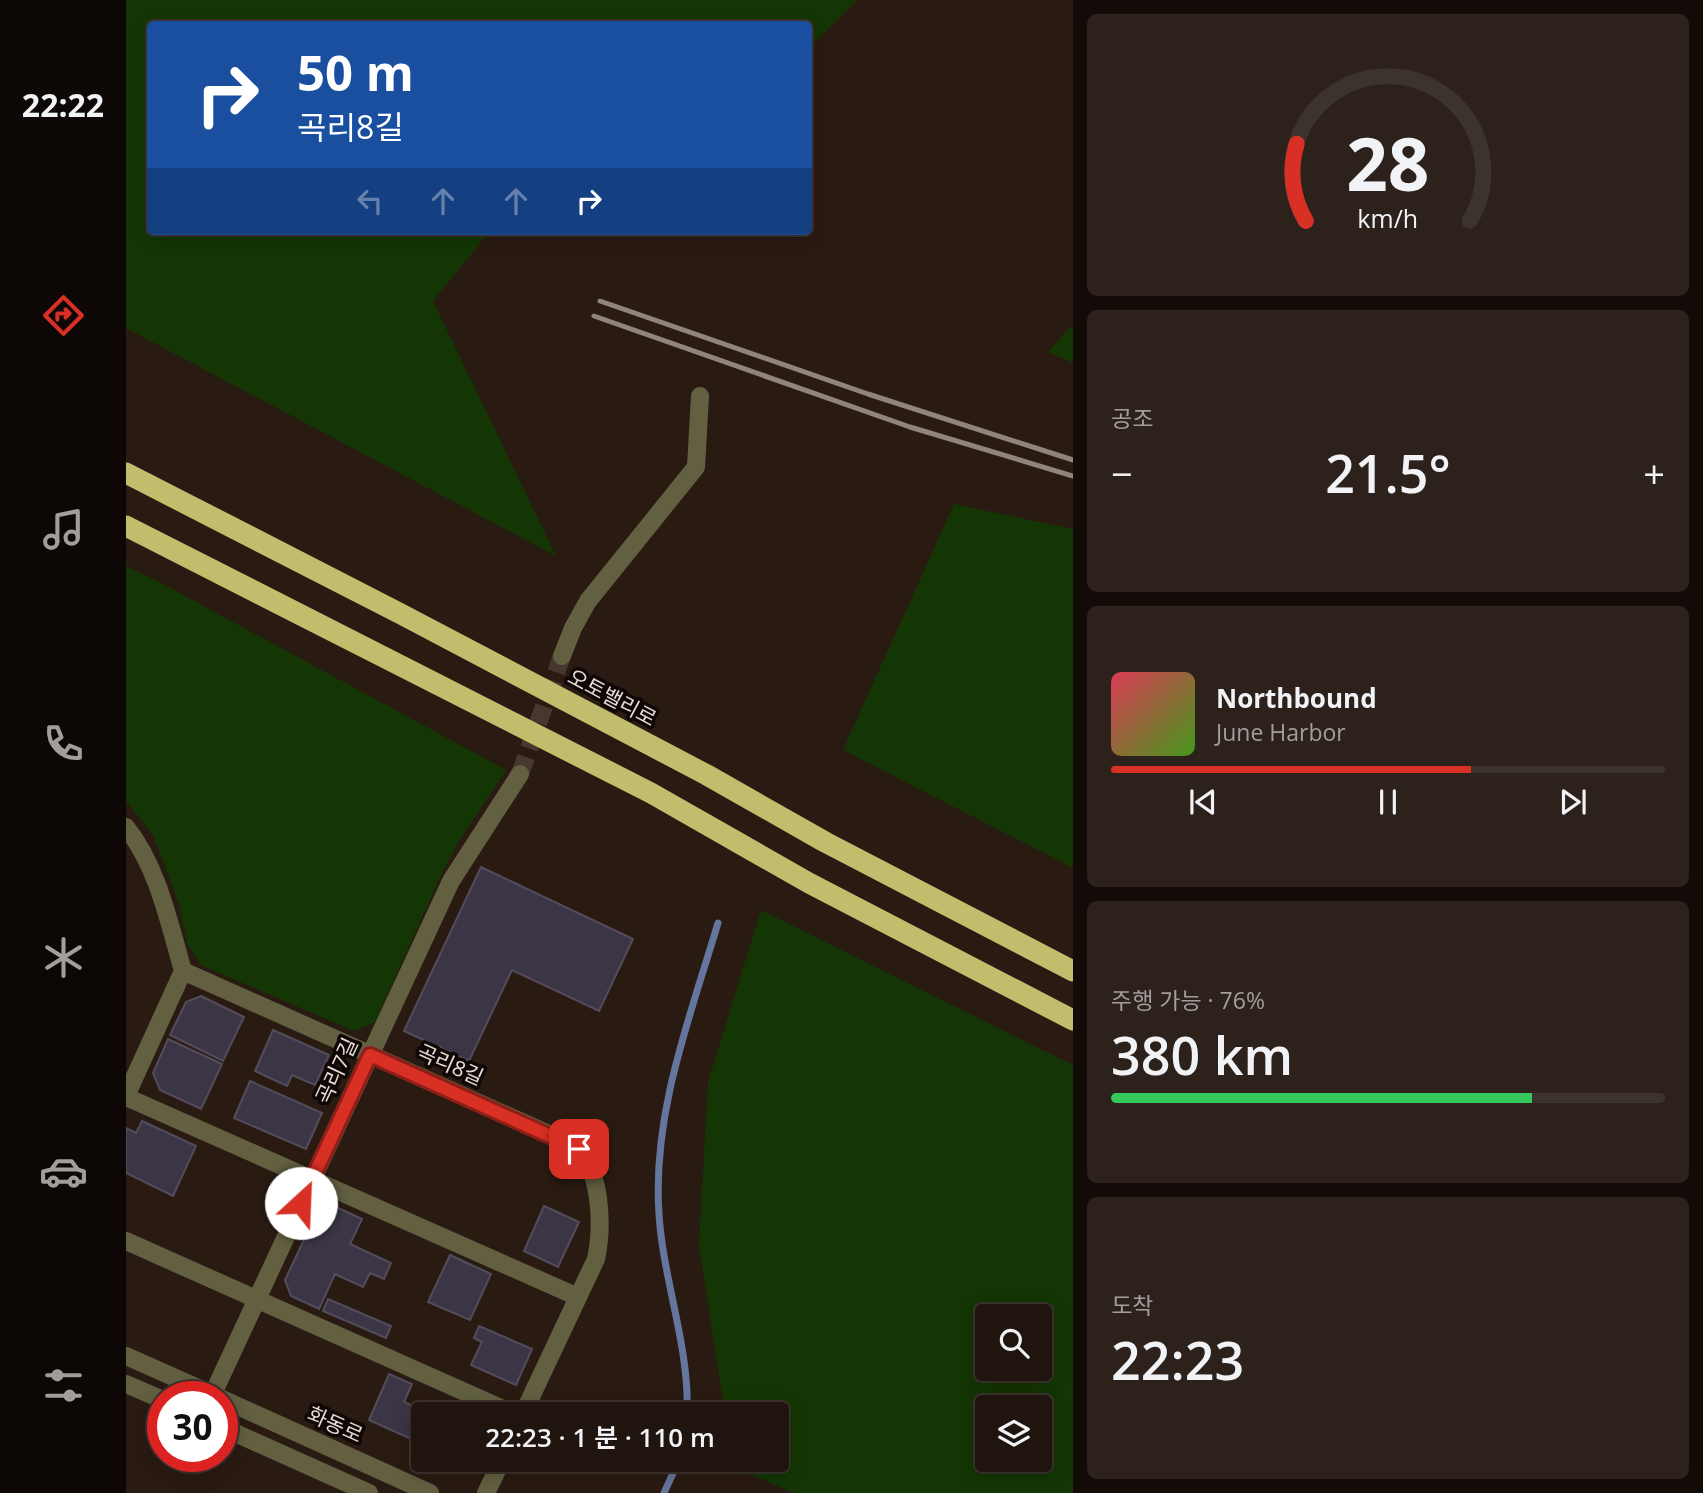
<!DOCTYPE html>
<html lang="ko">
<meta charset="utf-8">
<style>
:root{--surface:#20140e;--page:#2d211c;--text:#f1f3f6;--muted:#a29e9e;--line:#3d332e;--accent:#d93025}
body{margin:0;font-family:"Open Sans","Noto Sans KR",sans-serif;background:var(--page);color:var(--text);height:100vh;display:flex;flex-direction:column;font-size:26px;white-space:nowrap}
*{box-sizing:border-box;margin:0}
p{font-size:23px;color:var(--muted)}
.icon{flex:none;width:38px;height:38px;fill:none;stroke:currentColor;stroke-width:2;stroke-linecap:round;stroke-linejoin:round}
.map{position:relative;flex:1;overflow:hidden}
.side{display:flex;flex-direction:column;gap:14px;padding:14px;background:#120b08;width:630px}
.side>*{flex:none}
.guide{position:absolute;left:21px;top:21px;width:665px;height:214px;border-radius:7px;box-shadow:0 4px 18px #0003,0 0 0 2px var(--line);background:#1a4fa0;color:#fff;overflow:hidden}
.buttons{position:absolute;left:849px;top:1304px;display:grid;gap:14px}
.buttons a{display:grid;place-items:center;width:77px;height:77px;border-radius:7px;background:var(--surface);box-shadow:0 4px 18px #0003,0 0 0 2px var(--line);font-size:35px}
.speed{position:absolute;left:21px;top:1381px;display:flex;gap:14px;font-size:35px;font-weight:700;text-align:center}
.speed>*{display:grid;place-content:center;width:91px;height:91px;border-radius:50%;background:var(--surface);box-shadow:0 4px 18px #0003,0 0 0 2px var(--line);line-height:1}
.speed .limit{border:10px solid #d22;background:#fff;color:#111}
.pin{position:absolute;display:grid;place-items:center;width:60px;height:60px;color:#fff;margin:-30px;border-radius:14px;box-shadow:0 4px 10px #0006}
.me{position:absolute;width:77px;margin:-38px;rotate:25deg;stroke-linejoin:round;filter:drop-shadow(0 0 5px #0008)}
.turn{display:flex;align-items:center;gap:24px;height:147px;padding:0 35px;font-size:32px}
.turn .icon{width:91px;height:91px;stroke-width:2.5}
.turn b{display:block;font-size:49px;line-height:60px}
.lanes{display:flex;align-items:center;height:66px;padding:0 35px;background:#0003;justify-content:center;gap:35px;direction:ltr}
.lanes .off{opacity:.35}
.big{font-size:52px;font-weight:600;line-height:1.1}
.side .card{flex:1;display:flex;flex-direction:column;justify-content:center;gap:10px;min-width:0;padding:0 24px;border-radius:10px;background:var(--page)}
.side .dial{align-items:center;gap:0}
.dial svg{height:182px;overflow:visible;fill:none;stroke:var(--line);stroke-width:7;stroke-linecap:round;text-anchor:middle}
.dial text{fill:var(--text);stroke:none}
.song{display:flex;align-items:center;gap:21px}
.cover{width:84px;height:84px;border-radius:10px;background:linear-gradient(135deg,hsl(350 70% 55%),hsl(100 70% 35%))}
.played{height:7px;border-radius:4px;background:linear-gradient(90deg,var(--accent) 65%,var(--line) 65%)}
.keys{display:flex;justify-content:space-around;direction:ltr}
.heat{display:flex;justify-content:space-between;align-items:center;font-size:38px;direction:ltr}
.charge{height:10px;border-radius:5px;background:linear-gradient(90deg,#34c759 76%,var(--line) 0)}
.trip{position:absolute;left:285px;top:1402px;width:378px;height:70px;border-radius:7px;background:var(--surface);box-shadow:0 4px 18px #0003,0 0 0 2px var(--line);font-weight:600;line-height:70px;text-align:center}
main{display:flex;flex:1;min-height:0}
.tab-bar{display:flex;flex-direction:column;width:126px;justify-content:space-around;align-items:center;background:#0d0806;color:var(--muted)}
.tab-bar .icon{width:49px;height:49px}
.tab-bar .current{color:var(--accent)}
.tab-bar b{font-size:32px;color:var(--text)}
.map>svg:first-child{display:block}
</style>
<main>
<nav class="tab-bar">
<b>22:22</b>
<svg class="icon current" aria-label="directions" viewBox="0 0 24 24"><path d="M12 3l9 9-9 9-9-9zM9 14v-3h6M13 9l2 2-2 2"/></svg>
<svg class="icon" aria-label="music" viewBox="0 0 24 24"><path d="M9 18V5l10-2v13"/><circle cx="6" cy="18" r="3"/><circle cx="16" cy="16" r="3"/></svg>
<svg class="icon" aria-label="phone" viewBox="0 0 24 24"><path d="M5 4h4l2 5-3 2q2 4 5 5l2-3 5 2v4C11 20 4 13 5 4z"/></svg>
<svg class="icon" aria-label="climate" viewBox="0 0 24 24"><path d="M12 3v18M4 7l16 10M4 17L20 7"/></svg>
<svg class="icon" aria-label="car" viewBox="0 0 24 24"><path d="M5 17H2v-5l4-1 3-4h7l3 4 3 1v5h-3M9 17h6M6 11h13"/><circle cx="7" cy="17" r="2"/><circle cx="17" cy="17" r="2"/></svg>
<svg class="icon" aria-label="filters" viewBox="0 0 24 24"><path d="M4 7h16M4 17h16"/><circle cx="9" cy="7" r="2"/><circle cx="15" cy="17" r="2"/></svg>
</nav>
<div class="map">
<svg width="947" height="1493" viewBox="0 0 947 1493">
<rect width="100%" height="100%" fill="#2a1b12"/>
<path fill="#133604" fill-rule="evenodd" d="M0,0H731L683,48L682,24H24V231H364L307,301L430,556L0,328Z
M947,324V363L922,352Z
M828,504L947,529V868L717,750Z
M0,566L37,584L380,770L334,839L315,875L249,1022L228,1031L75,965L61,943L53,904L27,835L0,801Z
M635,910L947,1065V1493H668L607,1467L606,1460H651V1414H599L573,1245L582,1082ZM914,1316V1368H861V1316ZM914,1407V1460H861V1407Z"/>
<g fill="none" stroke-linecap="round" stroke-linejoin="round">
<path stroke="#64769d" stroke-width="7" d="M561,1414C564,1348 537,1280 533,1214C526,1114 564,1017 592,923
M538,1493L553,1460"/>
</g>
<path fill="#3c3545" stroke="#534c5d" stroke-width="2" d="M355,867L507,939L473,1011L386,970L343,1061L278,1031Z
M75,996L118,1017L97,1061L44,1035L60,1002Z
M147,1030L203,1055L189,1085L166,1075L161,1086L129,1071Z
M42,1039L96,1064L75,1109L34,1090L27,1073Z
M124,1081L196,1113L180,1149L108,1118Z
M16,1121L70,1146L47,1196L0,1173V1128L10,1133Z
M208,1206L236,1219L224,1244L265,1263L258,1279L244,1273L237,1287L209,1274L193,1309L165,1296L159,1280L191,1212Z
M418,1206L453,1222L432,1267L398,1251Z
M324,1255L365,1274L344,1320L302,1302Z
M202,1299L265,1326L260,1338L197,1311Z
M353,1326L406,1349L390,1385L345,1365L356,1342L348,1338Z
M263,1374L286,1384L278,1402L298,1411L285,1439L243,1420Z"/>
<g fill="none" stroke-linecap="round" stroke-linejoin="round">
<path stroke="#46382f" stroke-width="18" stroke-dasharray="18 9" stroke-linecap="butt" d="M394,774L436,656"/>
<path stroke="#626041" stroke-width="18" d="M436,656L447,628L462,601L570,467L574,396
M0,827C32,867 43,923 57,971L445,1144C476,1164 477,1226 470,1259L397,1414
M0,1096L57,971
M0,1097L452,1297
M0,1241L388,1414
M0,1356L90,1396
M0,1384L37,1400
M86,1396L325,881L394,774
M96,1399L304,1493
M96,1427L243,1493
M360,1493L376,1460"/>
<path stroke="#c1bd6c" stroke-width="21" d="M0,473L275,614L581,775L699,842L947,971
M0,526L525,793L683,883L947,1020"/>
<path stroke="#91847d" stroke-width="5" d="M474,301L742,394L947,460
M468,316L784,427L947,476"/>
</g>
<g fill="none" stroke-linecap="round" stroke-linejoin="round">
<defs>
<path id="route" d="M175,1203L244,1055L453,1149"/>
</defs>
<use href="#route" stroke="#8d1f18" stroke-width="18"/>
<use href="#route" stroke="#d93025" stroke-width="12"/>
</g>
<g text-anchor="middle" stroke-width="7" stroke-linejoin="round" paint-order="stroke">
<g font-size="21" fill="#e6dbd5" stroke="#0e0705">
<text transform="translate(486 698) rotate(28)" y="7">오토밸리로</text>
<text transform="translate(324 1065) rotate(24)" y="7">곡리8길</text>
<text transform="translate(211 1071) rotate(-65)" y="7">곡리7길</text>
<text transform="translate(209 1425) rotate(24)" y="7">화동로</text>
</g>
</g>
</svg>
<div class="buttons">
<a><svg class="icon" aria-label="search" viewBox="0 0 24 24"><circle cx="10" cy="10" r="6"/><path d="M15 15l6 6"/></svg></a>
<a><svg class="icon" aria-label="layers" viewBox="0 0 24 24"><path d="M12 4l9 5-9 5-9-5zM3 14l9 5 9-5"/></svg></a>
</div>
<div class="speed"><div class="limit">30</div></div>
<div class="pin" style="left:453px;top:1149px;background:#d93025"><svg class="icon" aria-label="arrive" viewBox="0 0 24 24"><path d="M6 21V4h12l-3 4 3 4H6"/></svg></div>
<svg class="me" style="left:175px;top:1203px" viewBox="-20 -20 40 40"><circle r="19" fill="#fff"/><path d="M0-13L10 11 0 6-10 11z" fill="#d93025"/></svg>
<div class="trip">22:23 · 1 분 · 110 m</div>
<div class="guide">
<div class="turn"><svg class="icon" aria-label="right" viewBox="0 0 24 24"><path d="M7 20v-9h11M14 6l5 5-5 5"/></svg><div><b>50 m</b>곡리8길</div></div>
<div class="lanes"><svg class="icon off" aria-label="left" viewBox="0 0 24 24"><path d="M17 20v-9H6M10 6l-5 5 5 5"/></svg><svg class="icon off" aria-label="ahead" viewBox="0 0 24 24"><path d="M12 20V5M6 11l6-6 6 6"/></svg><svg class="icon off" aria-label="ahead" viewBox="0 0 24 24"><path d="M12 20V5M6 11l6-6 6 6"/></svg><svg class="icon" aria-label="right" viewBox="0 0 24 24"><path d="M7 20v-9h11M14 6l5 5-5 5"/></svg></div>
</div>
</div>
<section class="side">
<div class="card dial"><svg viewBox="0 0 100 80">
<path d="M14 69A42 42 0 1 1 86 69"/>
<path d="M14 69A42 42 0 0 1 10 35" stroke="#d93025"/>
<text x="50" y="56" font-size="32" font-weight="700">28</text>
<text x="50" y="72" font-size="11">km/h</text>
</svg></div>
<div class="card"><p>공조</p>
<div class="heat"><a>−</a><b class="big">21.5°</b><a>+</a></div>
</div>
<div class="card">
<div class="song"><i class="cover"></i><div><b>Northbound</b><p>June Harbor</p></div></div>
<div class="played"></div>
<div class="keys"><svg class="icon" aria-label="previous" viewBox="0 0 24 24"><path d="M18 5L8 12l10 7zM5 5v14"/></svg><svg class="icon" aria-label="pause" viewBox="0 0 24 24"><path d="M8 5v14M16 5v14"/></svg><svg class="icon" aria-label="next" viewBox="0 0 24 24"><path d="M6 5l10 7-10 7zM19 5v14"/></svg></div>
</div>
<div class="card"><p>주행 가능 · 76%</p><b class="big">380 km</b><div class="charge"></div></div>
<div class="card"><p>도착</p><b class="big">22:23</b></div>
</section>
</main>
